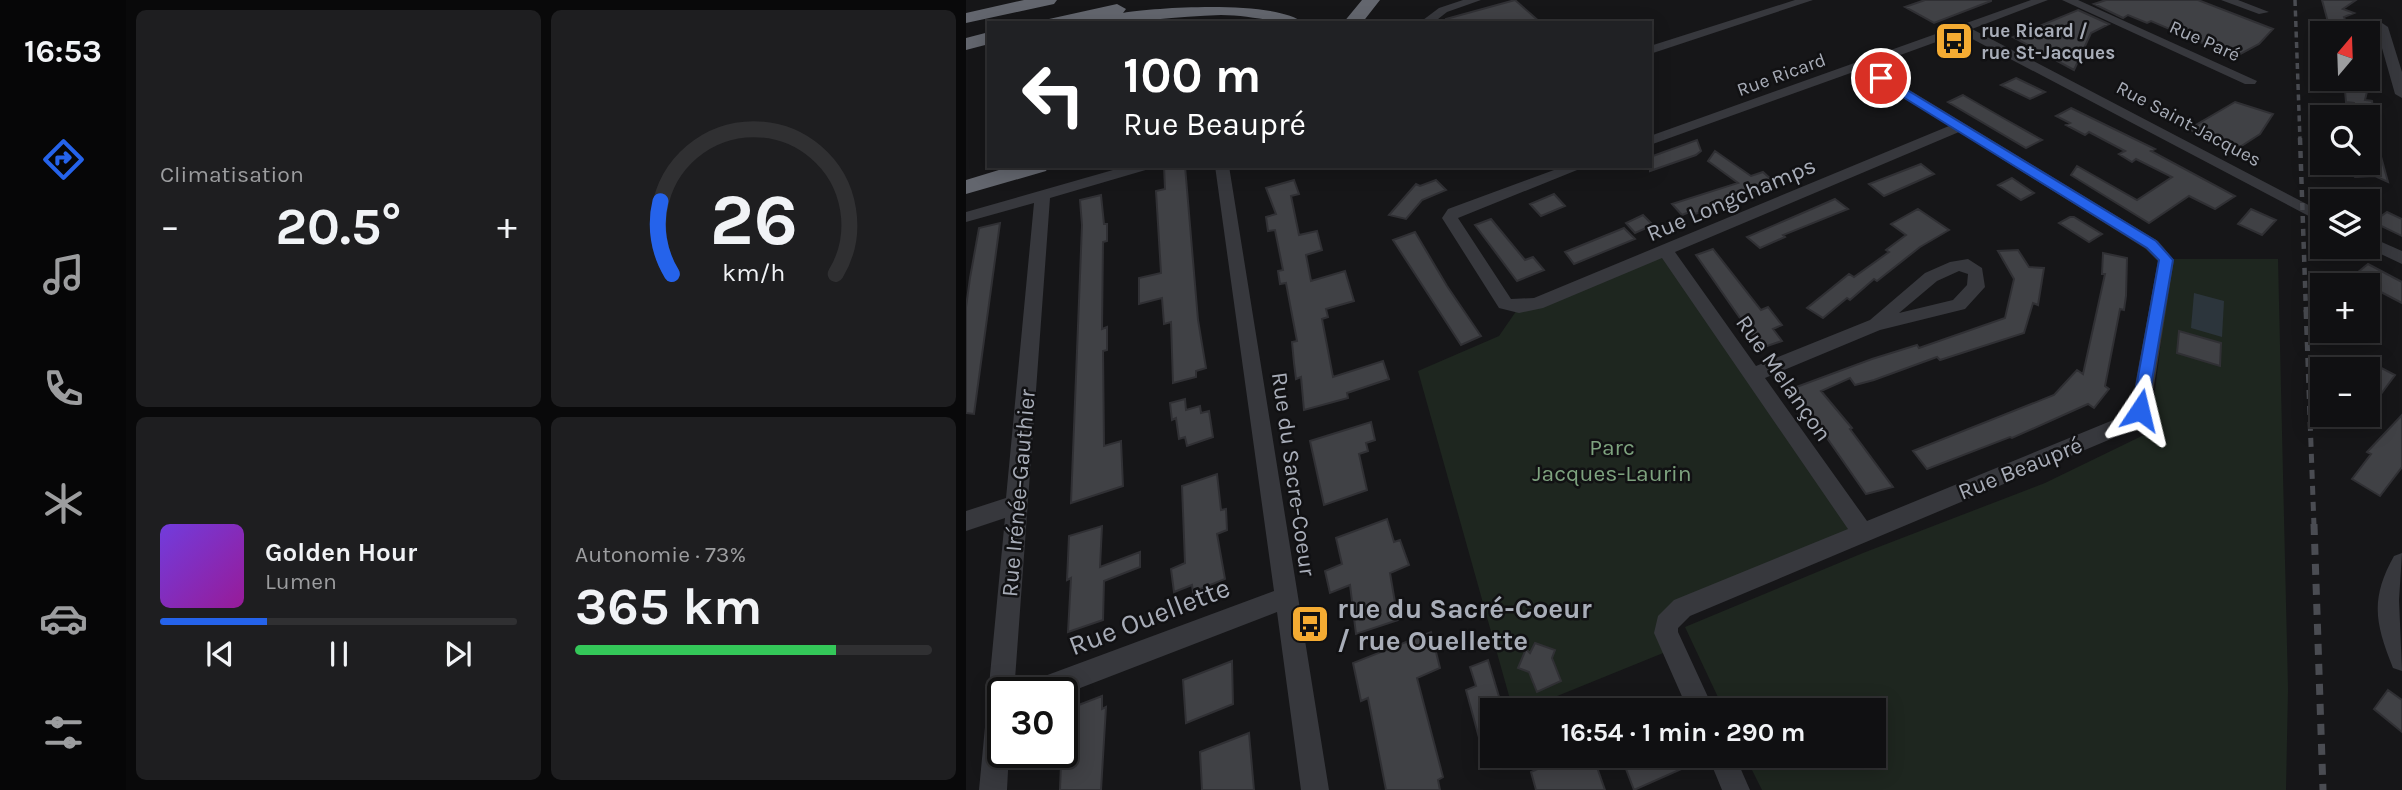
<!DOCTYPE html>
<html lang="fr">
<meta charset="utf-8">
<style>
:root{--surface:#101012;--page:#1e1e20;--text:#f1f3f6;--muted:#9c9d9f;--line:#303032;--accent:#2563eb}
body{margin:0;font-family:Karla,sans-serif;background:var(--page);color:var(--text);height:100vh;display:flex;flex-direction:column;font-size:26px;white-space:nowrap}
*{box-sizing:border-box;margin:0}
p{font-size:23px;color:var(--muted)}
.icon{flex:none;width:38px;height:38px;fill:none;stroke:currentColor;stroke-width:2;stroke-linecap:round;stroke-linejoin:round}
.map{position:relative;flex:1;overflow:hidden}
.panel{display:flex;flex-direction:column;gap:10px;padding:10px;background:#09090a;width:840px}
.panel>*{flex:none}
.banner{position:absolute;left:21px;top:21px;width:665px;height:147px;border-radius:0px;box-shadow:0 4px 18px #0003,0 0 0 2px var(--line);background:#202124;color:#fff;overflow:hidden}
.needle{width:46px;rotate:19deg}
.tools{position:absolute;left:1344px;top:21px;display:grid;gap:14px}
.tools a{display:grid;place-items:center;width:70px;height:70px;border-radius:0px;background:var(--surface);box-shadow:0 4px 18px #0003,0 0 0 2px var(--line);font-size:35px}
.speed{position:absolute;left:21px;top:677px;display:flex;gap:14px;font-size:35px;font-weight:700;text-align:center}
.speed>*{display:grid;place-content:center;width:91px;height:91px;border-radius:50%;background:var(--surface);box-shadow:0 4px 18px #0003,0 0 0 2px var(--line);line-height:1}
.speed .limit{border:4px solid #111;border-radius:10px;background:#fff;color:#111}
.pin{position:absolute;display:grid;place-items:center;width:60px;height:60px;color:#fff;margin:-30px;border:4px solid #fff;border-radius:50%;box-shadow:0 2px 7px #0007}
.me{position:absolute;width:77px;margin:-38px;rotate:10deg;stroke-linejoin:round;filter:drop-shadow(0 0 5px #0008)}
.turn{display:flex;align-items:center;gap:24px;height:147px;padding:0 21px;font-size:32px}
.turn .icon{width:91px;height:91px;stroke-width:2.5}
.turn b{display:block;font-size:49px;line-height:60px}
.big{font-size:52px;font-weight:700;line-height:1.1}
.panel .widget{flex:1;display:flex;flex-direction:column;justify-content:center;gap:10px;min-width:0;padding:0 24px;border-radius:10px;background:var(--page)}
.panel .dial{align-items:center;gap:0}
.dial svg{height:182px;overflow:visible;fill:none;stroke:var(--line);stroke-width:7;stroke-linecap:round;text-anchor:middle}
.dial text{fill:var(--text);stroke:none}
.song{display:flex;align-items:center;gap:21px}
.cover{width:84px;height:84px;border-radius:10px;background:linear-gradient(135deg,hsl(260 70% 55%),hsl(300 70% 35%))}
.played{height:7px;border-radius:4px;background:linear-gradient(90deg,var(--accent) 30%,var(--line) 30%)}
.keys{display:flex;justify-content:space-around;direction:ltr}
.heat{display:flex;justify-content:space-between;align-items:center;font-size:38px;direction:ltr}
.charge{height:10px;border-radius:5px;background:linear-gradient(90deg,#34c759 73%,var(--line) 0)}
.panel .tiles{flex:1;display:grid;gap:10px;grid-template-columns:repeat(2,1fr)}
.trip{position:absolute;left:514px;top:698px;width:406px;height:70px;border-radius:0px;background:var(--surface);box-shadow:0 4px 18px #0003,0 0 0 2px var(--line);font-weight:700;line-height:70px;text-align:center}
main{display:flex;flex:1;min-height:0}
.tab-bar{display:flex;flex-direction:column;width:126px;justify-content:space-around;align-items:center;background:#060607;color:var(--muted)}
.tab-bar .icon{width:49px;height:49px}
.tab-bar .on{color:var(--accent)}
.tab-bar b{font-size:32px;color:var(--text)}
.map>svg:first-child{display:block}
</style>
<main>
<nav class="tab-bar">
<b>16:53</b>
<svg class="icon on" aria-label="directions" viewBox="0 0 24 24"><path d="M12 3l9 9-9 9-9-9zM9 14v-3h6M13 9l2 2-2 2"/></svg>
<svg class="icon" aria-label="music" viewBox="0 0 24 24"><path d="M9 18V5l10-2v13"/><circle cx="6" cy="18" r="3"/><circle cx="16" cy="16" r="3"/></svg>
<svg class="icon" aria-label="phone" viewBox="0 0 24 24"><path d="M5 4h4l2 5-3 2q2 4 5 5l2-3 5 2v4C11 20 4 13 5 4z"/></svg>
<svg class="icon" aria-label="climate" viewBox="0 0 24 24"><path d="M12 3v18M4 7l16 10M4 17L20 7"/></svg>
<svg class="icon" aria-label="car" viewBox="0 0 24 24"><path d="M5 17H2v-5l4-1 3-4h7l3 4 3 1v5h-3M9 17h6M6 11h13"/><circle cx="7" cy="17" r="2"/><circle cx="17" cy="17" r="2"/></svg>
<svg class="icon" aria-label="filters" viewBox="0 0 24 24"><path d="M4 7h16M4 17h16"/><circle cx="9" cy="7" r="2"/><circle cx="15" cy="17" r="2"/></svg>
</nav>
<section class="panel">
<div class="tiles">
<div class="widget"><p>Climatisation</p>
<div class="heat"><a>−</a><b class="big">20.5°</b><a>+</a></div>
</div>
<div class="widget dial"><svg viewBox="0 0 100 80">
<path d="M14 69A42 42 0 1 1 86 69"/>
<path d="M14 69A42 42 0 0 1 9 37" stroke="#2563eb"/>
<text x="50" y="56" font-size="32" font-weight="700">26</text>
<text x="50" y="72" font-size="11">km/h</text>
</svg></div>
<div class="widget">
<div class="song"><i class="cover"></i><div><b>Golden Hour</b><p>Lumen</p></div></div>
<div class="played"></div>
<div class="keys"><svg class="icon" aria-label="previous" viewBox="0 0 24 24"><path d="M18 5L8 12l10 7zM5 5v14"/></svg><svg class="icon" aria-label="pause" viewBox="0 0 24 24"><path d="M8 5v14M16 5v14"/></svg><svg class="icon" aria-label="next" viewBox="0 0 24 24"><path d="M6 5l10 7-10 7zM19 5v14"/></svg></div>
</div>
<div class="widget"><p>Autonomie · 73%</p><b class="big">365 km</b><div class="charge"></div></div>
</div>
</section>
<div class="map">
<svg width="1436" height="790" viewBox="0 0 1436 790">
<rect width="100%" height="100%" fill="#161618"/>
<path fill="#1e261f" d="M700,251L896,532L716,608L707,649L557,710H547L452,371L533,336L553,307Z
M1205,259H1312L1322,689L1320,790H796L779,756H908V710H758L719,627L897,553L1079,483L1184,432Z"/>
<path fill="#2c353c" d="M1228,293L1258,301L1256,337L1225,328Z"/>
<path fill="#404145" stroke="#303034" stroke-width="2" d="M549,0L575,23H481L480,19Z
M959,0H1025V1L968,23L939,7Z
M1140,0H1232L1307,29L1293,44L1269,57L1185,21L1181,23L1162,15L1157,18L1128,4Z
M1356,0H1390L1377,9L1388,13L1378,17L1381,25L1362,22Z
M1112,10L1143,24L1125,33L1108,70L1047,37Z
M1050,78L1079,92L1064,99L1035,85Z
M1378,79H1404L1399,100L1406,101L1408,117H1392L1388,103L1380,102Z
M997,95L1037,118L1076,140L1060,148L982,102Z
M1269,102L1307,114L1294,134L1266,152L1223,129Z
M1105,108L1189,149L1185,151L1269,196L1249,209L1223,196L1183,223L1105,175L1111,166L1171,200L1206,177L1170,159L1166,162L1153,154L1159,151L1123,132L1119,135L1100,125L1104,123L1090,116Z
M1406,124L1422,182L1409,176L1389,177L1375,163H1402V125Z
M731,140L735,151L730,155L684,171V157Z
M749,151L785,176L797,172L809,183L729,214L726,211L716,215L706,204L772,183L742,161Z
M955,164L968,174L918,196L903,184Z
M198,166H219L232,320L240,368L230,371V377L207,383L205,322L198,324L196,298L173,304V278L195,273L190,191L199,189Z
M1046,178L1068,193L1055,200L1032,185Z
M328,180L333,194L325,196L333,235L351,231L356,250L340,255L345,281L379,271L388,301L360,309L362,317L356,319L367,377L417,361L423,379L381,393L382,398L338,410L335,377L330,379L328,363L326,342L331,341L320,283L314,284L312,271L317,270L309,230L302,231L300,217L310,214L300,188Z
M470,180L480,190L456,200L440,219L423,215L450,184L454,186Z
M588,194L599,206L575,216L564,204Z
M135,195L138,224H141V241L137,242L136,329L141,327V350L137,351L138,446L155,441L157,486L105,503L116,225L114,200Z
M869,199L882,209L817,235L819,237L794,248L781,237Z
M952,209L983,230L954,247L911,281L908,279L884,300L881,298L857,318L841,308L883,274L888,277L923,252L920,250L940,235L925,224Z
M1285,209L1310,220L1296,235L1272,224Z
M1421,212L1436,219V236L1407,222Z
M677,215L687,225L669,233L660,223Z
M1104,217H1108L1136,234L1123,242L1093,223Z
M525,219L559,260L567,257L578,270L551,281L509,225Z
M34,223L8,414L0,413V307L4,278L13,228Z
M658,228L669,239L608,264L599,252Z
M449,232L481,286L515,336L495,345L427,240Z
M747,249L795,310L802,307L816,325L807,329L816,341L798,347L791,337L788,338L730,255Z
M1052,250L1063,267L1078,268L1072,305L1067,303L1058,333L974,360L971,357L908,380L889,385L884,378L855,391L886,428L884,429L927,487L900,494L854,428L856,427L825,389L906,359L951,345L953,348L1039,318L1048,279L1032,251Z
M1137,253L1161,258L1160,296L1158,310L1154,309L1139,386L1143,389L1128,408L1122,404L1046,438L1044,437L961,469L947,451L1088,395L1111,370L1117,374L1139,274H1136Z
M1402,264L1436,282V303L1386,277Z
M1213,331L1255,343L1254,366L1211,353Z
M1402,361L1429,375L1412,398L1402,392Z
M219,399L220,410L234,406L235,413L243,411L247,437L221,446L219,437L213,439L210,418L206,420L204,403Z
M1436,415V467L1414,496L1386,479L1405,454L1401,452Z
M405,422L409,440L400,443L402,451L393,454L401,490L358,505L344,441Z
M251,474L255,510L260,509L261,530L251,534L259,579L227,592L226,585L208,592L205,569L219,563L216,486Z
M421,519L428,542L434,540L443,565L424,573L432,620L390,634L384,585L364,593L359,571L376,564L370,538Z
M136,526L134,567L174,552V567L138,581L137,620L102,632L105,578L101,580L103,536Z
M465,632L474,668L451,678L477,777L472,780L474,790H420L402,698L395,701L387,663Z
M569,643L589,650L586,658L595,681L571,692L563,672L552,668L560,649L564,653Z
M522,660L537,710H527V740L515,745L500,690L510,686L504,667Z
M266,661L267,704L220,723L217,680Z
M1422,690L1436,700V732L1408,709Z
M136,696V709L140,707L135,790H94L97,711Z
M283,733L288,790H236L234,752Z
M600,756H627L639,790H570L565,772Z
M655,756H716L720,767L668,790Z"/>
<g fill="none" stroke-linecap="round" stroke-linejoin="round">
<path fill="#37383d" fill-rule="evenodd" d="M497,0H515L481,12L467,23H453L473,8Z
M829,0H847L684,54V46Z
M1065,0H1082L1006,29L1356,212V223L995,33L904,66L1192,241L1208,260L1184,410L1171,428L724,616L712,628V632L748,710H722L688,633L692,616L708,600L882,529L696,258L577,308L553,313L533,308L476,218L482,209L599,166H621L492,218L545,299L568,298L983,126L893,70L684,145V136ZM993,132L1180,249L1192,261L1165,407L1157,416L901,521L799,378L914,330L999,309L1019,287L1016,268L1002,259L984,262L959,273L904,320L790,366L709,252ZM993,271L1002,274L1001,285L987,300L933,313L971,281Z
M1096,0H1112L1291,81L1289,84H1279Z
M1255,0H1272L1303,12L1293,14Z
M1416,23L1422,27L1436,72V98L1429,94L1410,27Z
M161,166H185L183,169L84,198L48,693H37V752H43L41,790H13L39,518L0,531V511L40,498L68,203L0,222V212Z
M249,166H263L363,790H335L311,612L96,695L55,693L59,684L68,680L308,591Z
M1402,236L1436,251V264L1400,247Z
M1436,553L1433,600L1436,671L1427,668C1409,623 1404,599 1428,556Z
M742,756H769L784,790H756Z"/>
<path fill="#63666e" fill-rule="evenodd" d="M58,0H91L88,4L0,23V13Z
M396,0H414L396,23H377Z
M151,4L160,9L157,13C193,7 312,0 337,23C309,23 283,15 255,15C211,16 167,23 123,23L125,20L80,23L83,19Z
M23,32V44L0,50V38Z
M46,166H83L80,171L0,194V180Z"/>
<path stroke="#4a4c52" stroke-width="3.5" stroke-dasharray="6 4.5" stroke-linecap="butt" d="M1329,0L1334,140"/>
<path stroke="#4a4c52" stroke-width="4.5" stroke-dasharray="7 6" stroke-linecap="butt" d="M1334,138L1340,312"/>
<path stroke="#4a4c52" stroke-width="5" stroke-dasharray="9 7" stroke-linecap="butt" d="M1340,310L1348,526"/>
<path stroke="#4a4c52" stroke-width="7" stroke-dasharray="11 9" stroke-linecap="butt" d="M1348,524L1357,790"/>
</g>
<path fill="#2563eb" stroke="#184099" stroke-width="2" d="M911,76H918L1190,241L1207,260L1180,415H1168L1166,410L1193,260L1181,248L911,81Z"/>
<defs>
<symbol id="bus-square" viewBox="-11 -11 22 22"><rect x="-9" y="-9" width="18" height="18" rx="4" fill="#f4ab32" stroke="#111113"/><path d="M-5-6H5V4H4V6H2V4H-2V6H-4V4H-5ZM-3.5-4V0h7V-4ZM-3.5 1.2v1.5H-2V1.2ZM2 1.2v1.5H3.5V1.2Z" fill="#111"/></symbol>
</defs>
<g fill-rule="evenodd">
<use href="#bus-square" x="966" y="19" width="44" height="44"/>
<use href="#bus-square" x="322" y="602" width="44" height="44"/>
</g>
<g text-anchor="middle" stroke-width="5" stroke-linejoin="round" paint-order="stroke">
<g font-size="19" font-weight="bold" fill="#a8adb8" stroke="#111113" text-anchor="start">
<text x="1015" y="37">rue Ricard /<tspan x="1015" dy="22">rue St-Jacques</tspan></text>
</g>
<g font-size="19" fill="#a8adb8" stroke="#111113">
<text transform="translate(1239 40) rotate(24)" y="7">Rue Paré</text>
<text transform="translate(815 74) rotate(-20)" y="7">Rue Ricard</text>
<text transform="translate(1223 123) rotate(28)" y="7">Rue Saint-Jacques</text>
</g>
<g font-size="23" fill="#a8adb8" stroke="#111113">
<text transform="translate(765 199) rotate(-23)" y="8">Rue Longchamps</text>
<text transform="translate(818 378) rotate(55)" y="8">Rue Melançon</text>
<text transform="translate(1054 468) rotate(-22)" y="8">Rue Beaupré</text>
<text transform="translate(328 474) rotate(82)" y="8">Rue du Sacre-Coeur</text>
<text transform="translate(52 493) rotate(-85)" y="8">Rue Irénée-Gauthier</text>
</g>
<g font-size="23" fill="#7ea37f" stroke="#111113">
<text x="646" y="455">Parc<tspan x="646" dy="26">Jacques-Laurin</tspan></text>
</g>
<g font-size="28" font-weight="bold" fill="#a8adb8" stroke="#111113" text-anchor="start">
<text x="371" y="618">rue du Sacré-Coeur<tspan x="371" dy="32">/ rue Ouellette</tspan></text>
</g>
<g font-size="28" fill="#a8adb8" stroke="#111113">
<text transform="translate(183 616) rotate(-21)" y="10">Rue Ouellette</text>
</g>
</g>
</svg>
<div class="tools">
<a><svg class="needle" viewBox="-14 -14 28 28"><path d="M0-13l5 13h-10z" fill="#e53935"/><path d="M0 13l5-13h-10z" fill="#9c9d9f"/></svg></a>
<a><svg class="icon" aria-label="search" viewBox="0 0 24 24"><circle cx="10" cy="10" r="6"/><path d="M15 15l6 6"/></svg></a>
<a><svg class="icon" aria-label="layers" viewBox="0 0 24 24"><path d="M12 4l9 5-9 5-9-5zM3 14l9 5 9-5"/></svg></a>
<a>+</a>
<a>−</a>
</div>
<div class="speed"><div class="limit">30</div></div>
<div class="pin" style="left:915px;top:78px;background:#d93025"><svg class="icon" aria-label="arrive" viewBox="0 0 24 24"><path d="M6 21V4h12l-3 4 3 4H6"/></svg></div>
<svg class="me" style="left:1174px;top:410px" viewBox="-20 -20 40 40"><path d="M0-17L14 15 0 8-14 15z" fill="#2563eb" stroke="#fff" stroke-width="4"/></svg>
<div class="trip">16:54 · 1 min · 290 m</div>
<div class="banner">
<div class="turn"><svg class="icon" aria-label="left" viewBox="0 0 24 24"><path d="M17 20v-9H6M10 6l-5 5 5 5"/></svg><div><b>100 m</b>Rue Beaupré</div></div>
</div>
</div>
</main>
